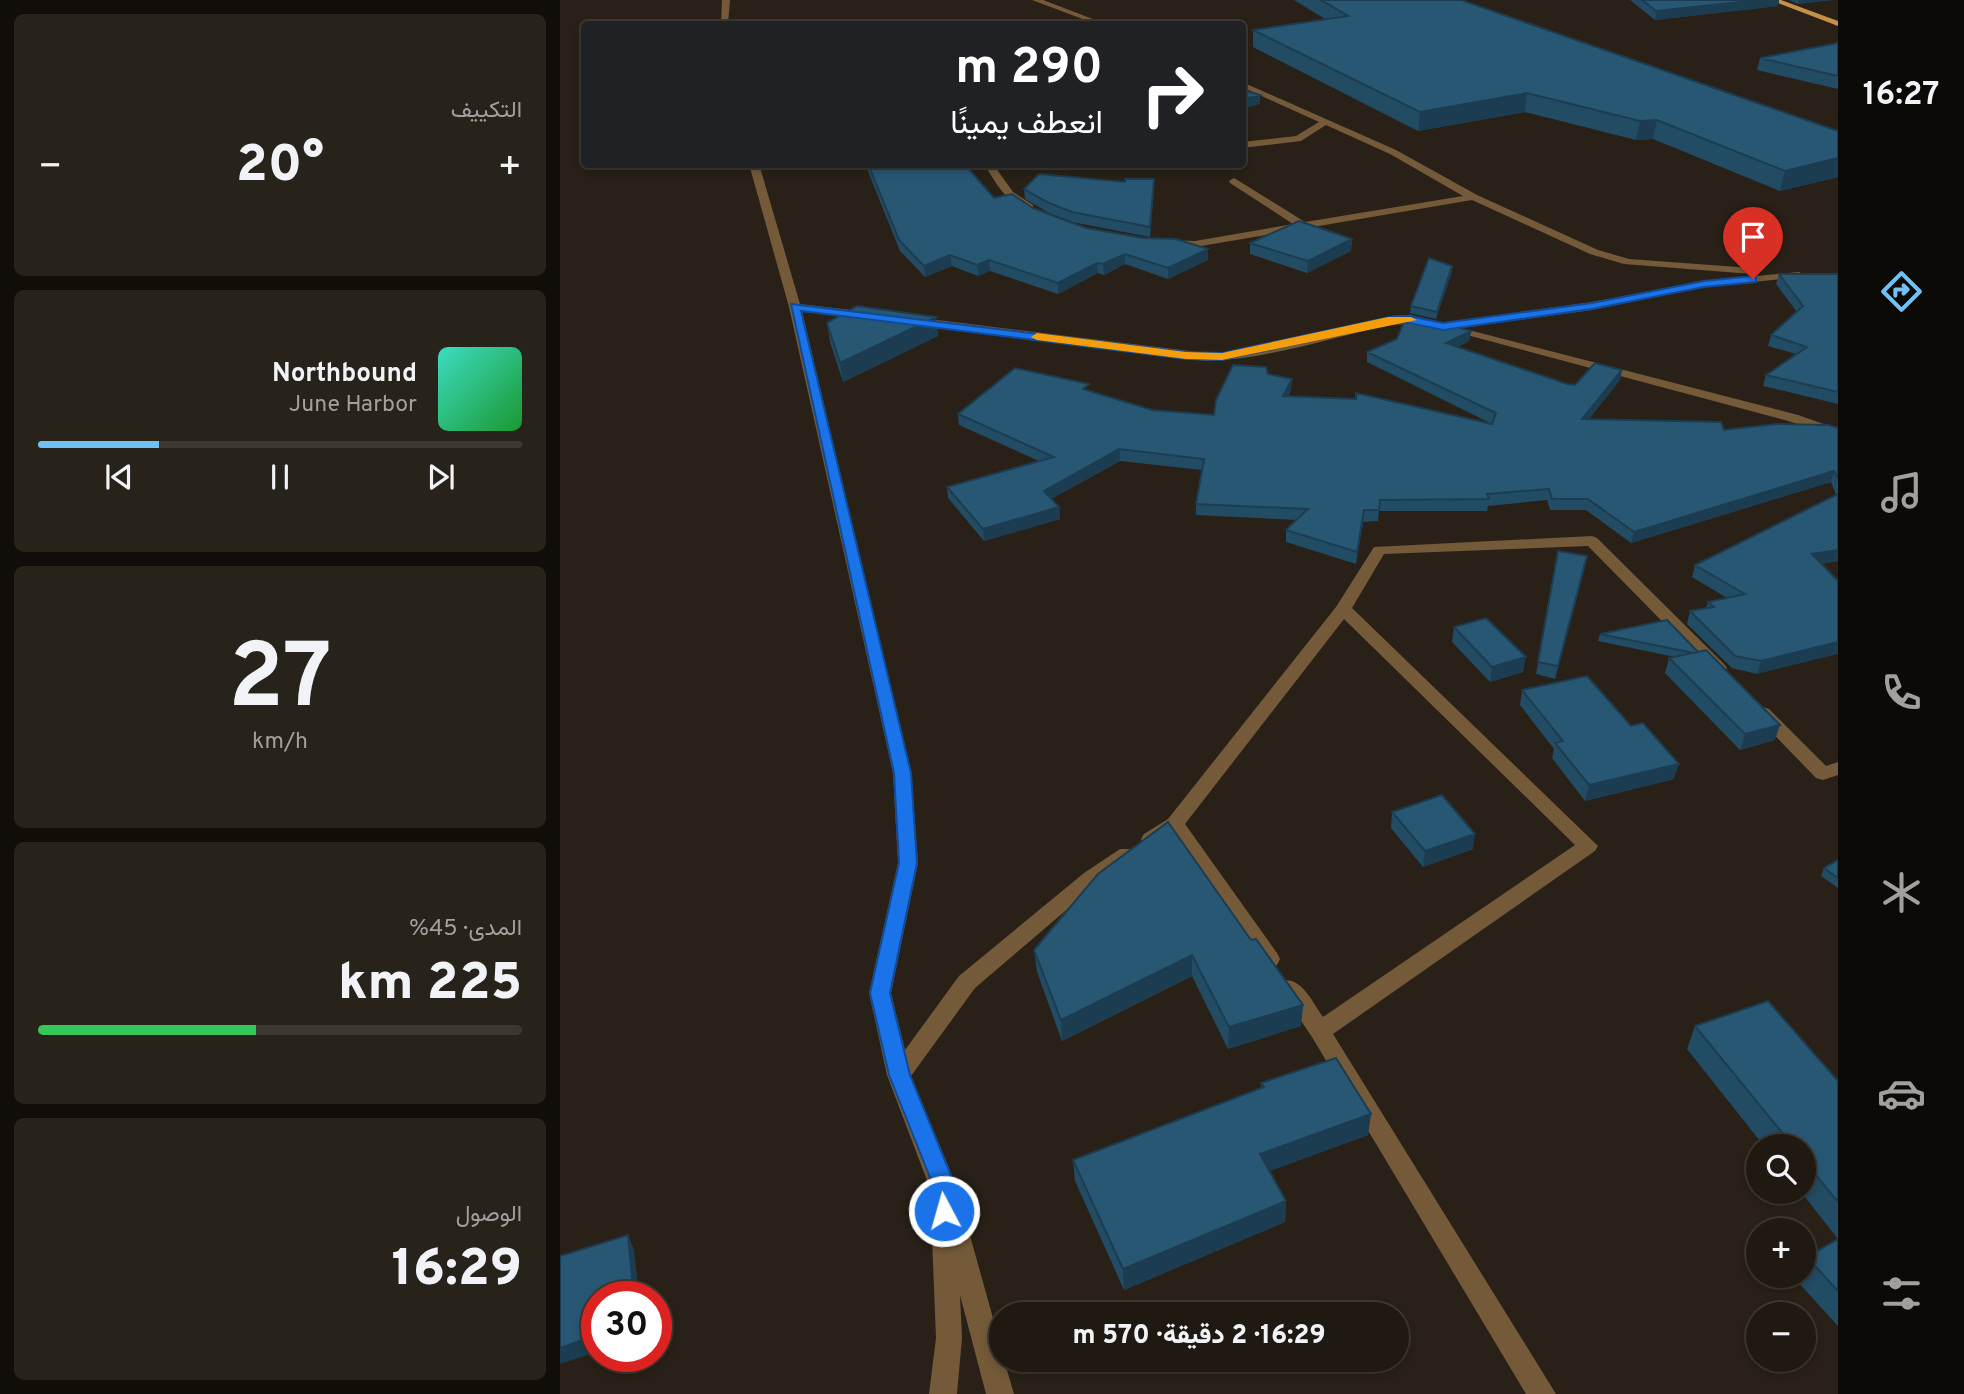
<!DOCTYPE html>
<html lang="ar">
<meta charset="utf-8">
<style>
:root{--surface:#1f1911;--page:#27221a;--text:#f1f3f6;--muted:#a1a09f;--line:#3c3831;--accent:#70c1f4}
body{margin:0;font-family:Overpass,Vazirmatn,sans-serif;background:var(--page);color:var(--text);direction:rtl;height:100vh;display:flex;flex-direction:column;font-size:26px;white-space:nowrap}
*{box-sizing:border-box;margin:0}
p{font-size:23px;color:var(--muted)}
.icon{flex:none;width:38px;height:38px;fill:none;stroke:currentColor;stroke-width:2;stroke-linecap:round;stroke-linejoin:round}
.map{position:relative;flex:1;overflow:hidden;direction:ltr}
.details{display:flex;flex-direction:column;gap:14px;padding:14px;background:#110e09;width:560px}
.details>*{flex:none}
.guide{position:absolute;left:21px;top:21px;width:665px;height:147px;border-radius:7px;box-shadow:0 4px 10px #0003,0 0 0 2px var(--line);direction:rtl;background:#202124;color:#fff;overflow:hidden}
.fabs{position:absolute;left:1186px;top:1134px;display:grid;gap:14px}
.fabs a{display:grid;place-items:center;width:70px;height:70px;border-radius:50%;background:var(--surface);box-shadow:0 4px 10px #0003,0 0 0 2px var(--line);font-size:35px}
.speed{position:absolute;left:21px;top:1281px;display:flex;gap:14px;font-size:35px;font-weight:700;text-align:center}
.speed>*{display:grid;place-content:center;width:91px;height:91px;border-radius:50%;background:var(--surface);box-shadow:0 4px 10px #0003,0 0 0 2px var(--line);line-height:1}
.speed .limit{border:10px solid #d22;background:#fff;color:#111}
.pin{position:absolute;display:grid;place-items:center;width:60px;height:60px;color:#fff;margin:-72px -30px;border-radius:50% 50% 50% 0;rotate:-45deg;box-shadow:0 0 7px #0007}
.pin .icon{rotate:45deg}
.me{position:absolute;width:77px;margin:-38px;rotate:354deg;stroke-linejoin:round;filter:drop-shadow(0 0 5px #0008)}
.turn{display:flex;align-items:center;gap:24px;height:147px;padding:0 28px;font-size:32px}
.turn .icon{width:91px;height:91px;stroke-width:2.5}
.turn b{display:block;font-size:49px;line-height:60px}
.big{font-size:52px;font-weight:800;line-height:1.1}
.details .widget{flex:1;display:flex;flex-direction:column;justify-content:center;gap:10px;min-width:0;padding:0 24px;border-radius:10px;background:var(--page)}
.details .dial{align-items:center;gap:0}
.dial b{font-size:91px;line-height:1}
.song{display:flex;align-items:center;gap:21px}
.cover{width:84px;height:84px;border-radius:10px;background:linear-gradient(135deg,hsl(170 70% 55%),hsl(130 70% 35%))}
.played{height:7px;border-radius:4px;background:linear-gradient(90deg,var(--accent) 25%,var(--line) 25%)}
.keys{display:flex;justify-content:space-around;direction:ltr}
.heat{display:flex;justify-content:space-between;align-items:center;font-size:38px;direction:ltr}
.charge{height:10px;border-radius:5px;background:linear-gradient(90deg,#34c759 45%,var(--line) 0)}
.trip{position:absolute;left:429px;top:1302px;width:420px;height:70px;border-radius:35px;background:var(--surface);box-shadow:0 4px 10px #0003,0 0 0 2px var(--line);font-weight:800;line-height:70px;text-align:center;direction:rtl}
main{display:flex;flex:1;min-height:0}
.menu{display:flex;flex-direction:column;width:126px;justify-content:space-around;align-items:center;background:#0c0a07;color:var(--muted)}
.menu .icon{width:49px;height:49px}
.menu .current{color:var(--accent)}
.menu b{font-size:32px;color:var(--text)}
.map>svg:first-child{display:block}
</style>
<main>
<nav class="menu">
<b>16:27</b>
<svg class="icon current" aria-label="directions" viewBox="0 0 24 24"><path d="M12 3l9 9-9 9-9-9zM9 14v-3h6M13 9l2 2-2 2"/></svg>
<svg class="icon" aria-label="music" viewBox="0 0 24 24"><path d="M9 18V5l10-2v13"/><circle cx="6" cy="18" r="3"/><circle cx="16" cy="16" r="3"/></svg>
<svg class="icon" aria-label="phone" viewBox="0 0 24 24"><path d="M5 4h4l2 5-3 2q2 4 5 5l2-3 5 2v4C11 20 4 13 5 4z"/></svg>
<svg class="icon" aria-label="climate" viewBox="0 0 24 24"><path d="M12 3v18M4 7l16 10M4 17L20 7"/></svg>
<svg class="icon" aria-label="car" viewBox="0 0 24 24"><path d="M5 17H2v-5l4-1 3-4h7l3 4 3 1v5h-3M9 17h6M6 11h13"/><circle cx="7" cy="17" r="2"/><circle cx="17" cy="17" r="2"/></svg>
<svg class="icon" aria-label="filters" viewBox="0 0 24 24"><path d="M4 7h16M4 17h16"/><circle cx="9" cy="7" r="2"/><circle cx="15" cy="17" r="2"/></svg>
</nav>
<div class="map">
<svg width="1278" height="1394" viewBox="0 0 1278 1394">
<rect width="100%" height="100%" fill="#292117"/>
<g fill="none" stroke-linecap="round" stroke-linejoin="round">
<path fill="#745a39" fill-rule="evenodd" d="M162,0H170L168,24H161Z
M472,0H483L546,24H536Z
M682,82L836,150L917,195L1038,250L1069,259L1192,268L1198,271L1192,274L1064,264L1030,254L912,200L635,247L605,245L604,243L609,240L635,241L733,224L670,183L669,181L674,178L745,222L903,196L830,154L766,125L741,141L682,148V142L736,136L759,122L682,87Z
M189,164H199L240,304L308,312L314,316L308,320L242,311L351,773L358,863L331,993L345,1050L399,976L524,873L560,849H574L577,854L574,859L538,883L415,988L351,1076L396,1185L441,1347V1360H444L454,1394H426L400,1295L402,1338L397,1394H369L376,1338L371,1212L376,1204L327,1075L309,993L338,863L333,773L229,307Z
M424,164H433L453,192L473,205V209C450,211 435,181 424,164Z
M1239,272L1245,275L1243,277L1144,287L1032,310L901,328L1238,415L1278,429V437L1228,421L877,327L883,323L1032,302L1144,281Z
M835,316L868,319L874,323C863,331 841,322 827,325C768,339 707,359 646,361L353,325L347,321L353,317L646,353L676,352Z
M1032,536L1037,538L1164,664L1167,668L1164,672H1152L1028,546L824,554L792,608L1038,846L1035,851L773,1034L996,1394H966L752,1037L718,987L721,981C741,975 753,1003 763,1017L1015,845L784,619L625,824L717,953L720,959L717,965L709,967L701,965L612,835L591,846L584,844L581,839L584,834L608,819L776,607L814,547Z
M1203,707L1209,709L1266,766L1278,762V775L1263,780L1256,778L1197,717L1194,713L1197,709Z"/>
<path fill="#c69048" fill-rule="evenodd" d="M1210,0H1221L1278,21V26Z"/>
</g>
<path fill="#224b64" d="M734,0H901L1278,131V177L1220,191L1093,139L1076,140L965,112L858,131L693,47V30L765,19Z
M1070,0H1219L1218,6L1095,20Z
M1229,0H1271L1238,4Z
M1278,43V89L1197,70L1200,58Z
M305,164H387L434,198L473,208L526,228L648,260L608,279L565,264L544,275L538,273L498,294L430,271L418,276L392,266L365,277L340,251Z
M594,179L590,237L512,222L489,213L465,199L464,189Z
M792,239L791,251L747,273L690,254V243Z
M892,272L876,319L850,313L851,306Z
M1219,274H1278V404L1203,386L1206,375L1236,354L1208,346L1211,335L1237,312L1216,284Z
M376,317L378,336L283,382L270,342L267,323Z
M911,331L909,341L898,347L1007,384L1015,385L1060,380L1029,419L1164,430L1278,428V561L1261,564L1197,674L1172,668L1127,624L1130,611L1146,608L1148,602L1167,598L1132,577L1135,565L1276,495L1271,482L1071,543L1026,510H990L987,500L928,506L927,511H819L818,521L803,522L796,564L726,542V530L737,520L636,515V504L642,470L560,461L491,499L499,507L500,519L424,541L388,498L387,487L479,461L399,425L398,414L529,391L592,410L654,415L708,374L732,379L731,390L728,396L932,424L807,362V352Z
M998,551L1025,567L995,679L976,674Z
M1107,620L1215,740L1180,750L1105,673L1109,658L1115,657L1038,641L1040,634Z
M894,627L963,672L930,682L892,642Z
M962,690L1114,779L1025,801L992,758L994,749L960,705Z
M832,812L913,849L863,867L831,828Z
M1278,860V888L1261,876L1264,868Z
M691,940L743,1005L741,1026L668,1049L632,976L502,1041L477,972L474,950Z
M1135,1026L1278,1081V1239L1241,1192H1244V1146H1204L1127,1049Z
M701,1083L811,1114L808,1135L709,1171L726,1201L725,1222L564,1290L515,1181L513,1160L701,1088Z
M1278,1239V1326L1236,1280L1238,1276H1244V1263L1247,1257Z"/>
<path fill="#1c3d51" d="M1199,0H1219L1218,6L1095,20L1096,11Z
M1239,0H1271L1238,4Z
M967,93L965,112L858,131L860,112Z
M700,95V104L682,109V100Z
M1097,120L1093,139L1076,140L1080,121Z
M1278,158V177L1220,191L1225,171Z
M594,179V189L590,237V227Z
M792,239L791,251L747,273L748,261Z
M648,249V260L608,279V268Z
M565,254V264L544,275L543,264Z
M390,255L392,266L365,277L364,266Z
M429,260L430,271L418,276L417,265Z
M537,263L538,273L498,294V283Z
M892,266V272L876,319L877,312Z
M376,317L378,336L283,382L280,363Z
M911,331L909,341L884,353L886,343Z
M1062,370L1060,380L1020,430L1022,419Z
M732,379L731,390L723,407V396Z
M559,449L560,461L485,502L484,491Z
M1274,471L1271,482L1071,543L1074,532Z
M499,507L500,519L424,541L423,529Z
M804,510L803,522L796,564L797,552Z
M1278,550V561L1248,566L1252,554Z
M1027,556L1025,567L995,679L998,666Z
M1278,642V654L1197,674L1201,661Z
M966,657L963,672L930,682L932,667Z
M1220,725L1215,740L1180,750L1185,734Z
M1119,764L1114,779L1025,801L1029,785Z
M915,834L913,849L863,867L865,851Z
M632,955V976L502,1041L501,1020Z
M743,1005L741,1026L668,1049L669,1027Z
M811,1114L808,1135L699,1175L700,1154Z
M726,1201L725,1222L564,1290L563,1269Z
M68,1235L74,1249L79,1297H74Z
M37,1335V1352L0,1364V1348Z"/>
<path fill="#285774" stroke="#1c3d51" stroke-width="2" d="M761,0H901L1278,131V158L1225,171L1097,120L1080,121L967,93L860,112L693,30L788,16Z
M1082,0H1199L1096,11Z
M1278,43V76L1200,58Z
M682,90L700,95L682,100Z
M308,164H384L407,167L434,198L452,194L473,208L526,228L584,238L616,239L648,249L608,268L565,254L543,264L537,263L498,283L429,260L417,265L390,255L364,266L339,240Z
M479,174L565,182V179H594L590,227L512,212L489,203L464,189Z
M739,221L792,239L748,261L690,243Z
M869,258L892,266L877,312L851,306Z
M1219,274H1278V392L1206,375L1247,347L1211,335L1243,306Z
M297,306L376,317L280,363L267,323Z
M850,315L911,331L886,343L1007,384L1015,385L1035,363L1062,370L1022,419L1161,422L1164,430L1216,424L1269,425L1278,428V479L1274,471L1074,532L1028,499H992L989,489L927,494L929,499L820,500L819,510H804L797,552L726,530L748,509L636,504L644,459L559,449L484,491L499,507L423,529L387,487L494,457L398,414L455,368L529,384L523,389L592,410L654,415L656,400L673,365L706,367L708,374L732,379L723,396L796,399V393L932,424L936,413L807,352L837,339L846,316Z
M1278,494V550L1252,554L1278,581V642L1201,661L1175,656L1130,611L1154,607L1148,602L1185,594L1135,565Z
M998,551L1027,556L998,666L978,662Z
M926,618L966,657L932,667L894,627Z
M1107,620L1138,652L1134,653L1040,634Z
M1146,650L1220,725L1185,734L1109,658Z
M1027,676L1071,726L1083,723L1119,764L1029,785L995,743L1003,741L962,690Z
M882,795L915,834L865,851L832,812Z
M608,822L691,940L696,939L743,1005L669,1027L632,955L501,1020L474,950L538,874Z
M1278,860V878L1264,868Z
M1208,1001L1278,1081V1202L1244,1161V1146H1233L1135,1026Z
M776,1058L811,1114L700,1154L726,1201L563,1269L513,1160L704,1087L701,1083Z
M68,1235L74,1297H37V1335L0,1348V1256Z
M1278,1239V1291L1247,1257Z"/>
<path fill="#1a73e8" stroke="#114b97" stroke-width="2" d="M1193,276L1196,277V282L1144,287L1032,309L883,330L849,323H835L662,360L626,359L241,311L351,773L357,863L330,993L350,1075L395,1185L396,1211L392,1219L384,1222L376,1219L373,1211V1185L329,1075L310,993L339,863L334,773L231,304L626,352L662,353L835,316H849L883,323L1032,303L1144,281Z"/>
<path fill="#f59e0b" d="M828,317H851L857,320L662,360L626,359L477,340L471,337L477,333L626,352L662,353Z"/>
</svg>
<div class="fabs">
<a><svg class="icon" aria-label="search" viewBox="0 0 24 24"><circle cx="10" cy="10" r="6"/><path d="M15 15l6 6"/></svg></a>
<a>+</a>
<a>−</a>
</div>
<div class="speed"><div class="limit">30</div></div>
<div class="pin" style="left:1193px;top:279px;background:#d93025"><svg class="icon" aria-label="arrive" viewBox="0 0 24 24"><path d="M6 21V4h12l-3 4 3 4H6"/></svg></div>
<svg class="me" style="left:384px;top:1211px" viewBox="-20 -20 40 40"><circle r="17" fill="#1a73e8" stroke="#fff" stroke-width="3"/><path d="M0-11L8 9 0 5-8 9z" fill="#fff"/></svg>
<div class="trip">16:29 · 2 دقيقة · 570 m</div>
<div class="guide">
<div class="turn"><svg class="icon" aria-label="right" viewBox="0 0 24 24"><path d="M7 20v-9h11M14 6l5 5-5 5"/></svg><div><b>290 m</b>انعطف يمينًا</div></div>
</div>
</div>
<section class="details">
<div class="widget"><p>التكييف</p>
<div class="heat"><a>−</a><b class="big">20°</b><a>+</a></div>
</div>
<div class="widget">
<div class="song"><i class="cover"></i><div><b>Northbound</b><p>June Harbor</p></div></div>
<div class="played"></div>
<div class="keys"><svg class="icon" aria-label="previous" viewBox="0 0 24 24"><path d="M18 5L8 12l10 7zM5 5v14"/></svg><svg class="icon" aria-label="pause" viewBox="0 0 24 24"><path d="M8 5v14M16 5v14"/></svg><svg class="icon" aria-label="next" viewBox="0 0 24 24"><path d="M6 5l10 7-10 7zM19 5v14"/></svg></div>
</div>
<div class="widget dial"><b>27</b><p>km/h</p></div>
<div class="widget"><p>المدى · 45%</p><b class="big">225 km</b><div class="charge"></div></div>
<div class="widget"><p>الوصول</p><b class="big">16:29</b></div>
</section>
</main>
